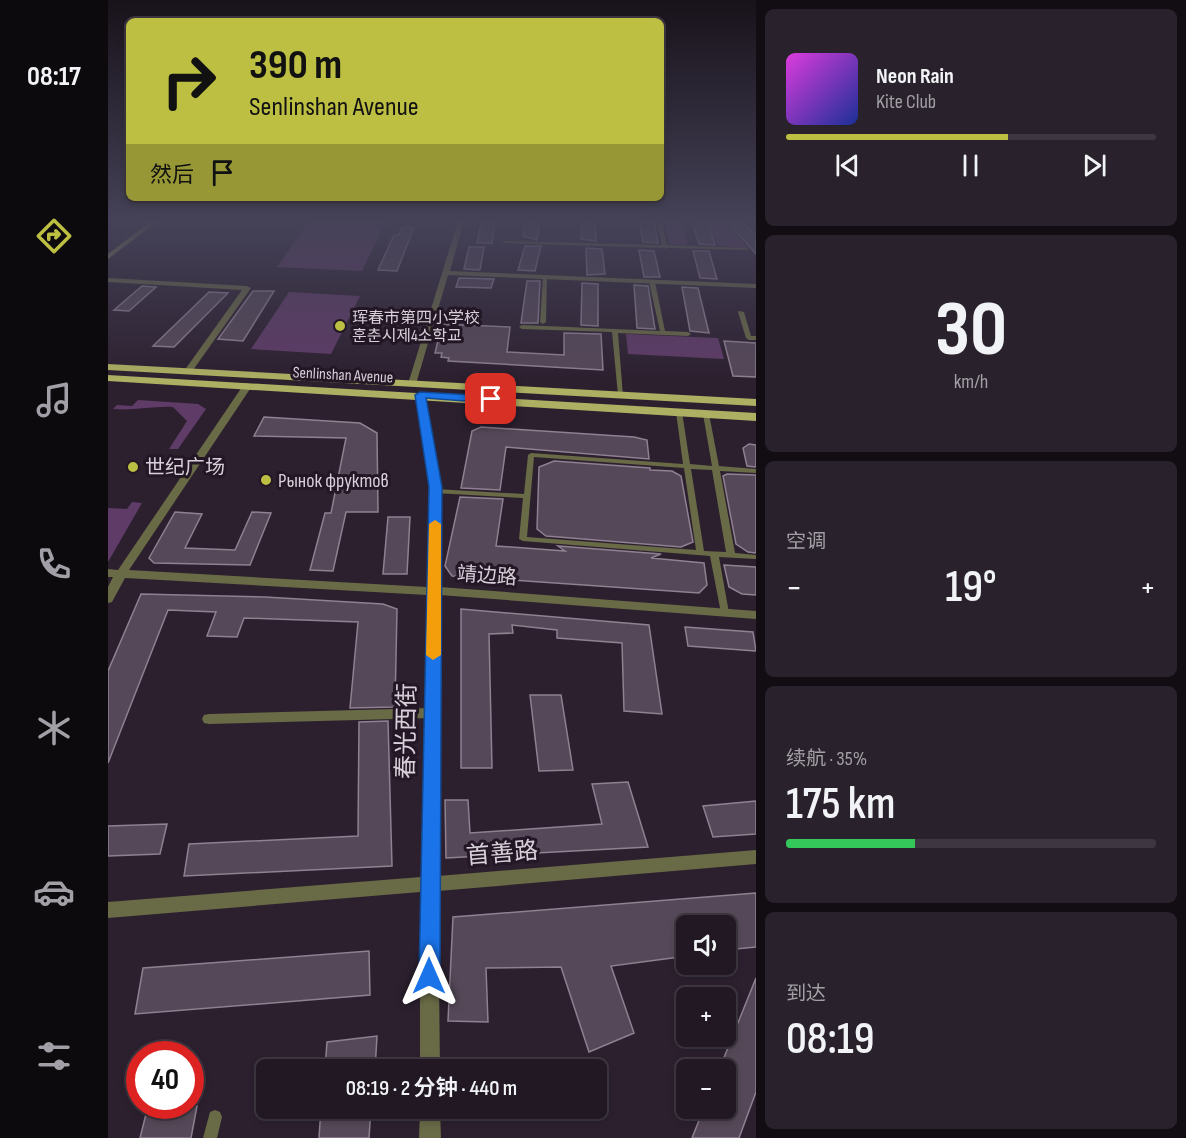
<!DOCTYPE html>
<html lang="zh">
<meta charset="utf-8">
<style>
:root{--surface:#211823;--page:#29212b;--text:#f1f3f6;--muted:#a2a0a6;--line:#3e3741;--accent:#bdbf43}
body{margin:0;font-family:"Sofia Sans Condensed","Noto Sans SC","Noto Sans KR",sans-serif;background:var(--page);color:var(--text);height:100vh;display:flex;flex-direction:column;font-size:22px;white-space:nowrap}
*{box-sizing:border-box;margin:0}
p{font-size:20px;color:var(--muted)}
.icon{flex:none;width:33px;height:33px;fill:none;stroke:currentColor;stroke-width:2;stroke-linecap:round;stroke-linejoin:round}
.map{position:relative;flex:1;overflow:hidden}
.details{display:flex;flex-direction:column;gap:9px;padding:9px;background:#120d13;width:430px}
.details>*{flex:none}
.guide{position:absolute;left:18px;top:18px;width:538px;height:183px;border-radius:9px;box-shadow:0 3px 9px #0003,0 0 0 2px var(--line);background:#bdbf43;color:#111;overflow:hidden}
.controls{position:absolute;left:568px;top:915px;display:grid;gap:12px}
.controls a{display:grid;place-items:center;width:60px;height:60px;border-radius:9px;background:var(--surface);box-shadow:0 3px 9px #0003,0 0 0 2px var(--line);font-size:30px}
.speed{position:absolute;left:18px;top:1041px;display:flex;gap:12px;font-size:30px;font-weight:700;text-align:center}
.speed>*{display:grid;place-content:center;width:78px;height:78px;border-radius:50%;background:var(--surface);box-shadow:0 3px 9px #0003,0 0 0 2px var(--line);line-height:1}
.speed .limit{border:9px solid #d22;background:#fff;color:#111}
.pin{position:absolute;display:grid;place-items:center;width:51px;height:51px;color:#fff;margin:-26px;border-radius:12px;box-shadow:0 3px 9px #0006}
.me{position:absolute;width:66px;margin:-33px;rotate:0deg;stroke-linejoin:round;filter:drop-shadow(0 0 4px #0008)}
.turn{display:flex;align-items:center;gap:21px;height:126px;padding:0 24px;font-size:27px}
.turn .icon{width:78px;height:78px;stroke-width:2.5}
.turn b{display:block;font-size:42px;line-height:51px}
.then{display:flex;align-items:center;height:57px;padding:0 24px;background:#0003;gap:12px;font-size:22px}
.big{font-size:45px;font-weight:600;line-height:1.1}
.details .tile{flex:1;display:flex;flex-direction:column;justify-content:center;gap:9px;min-width:0;padding:0 21px;border-radius:9px;background:var(--page)}
.details .dial{align-items:center;gap:0}
.dial b{font-size:78px;line-height:1}
.song{display:flex;align-items:center;gap:18px}
.cover{width:72px;height:72px;border-radius:9px;background:linear-gradient(135deg,hsl(300 70% 55%),hsl(230 70% 35%))}
.played{height:6px;border-radius:3px;background:linear-gradient(90deg,var(--accent) 60%,var(--line) 60%)}
.keys{display:flex;justify-content:space-around;direction:ltr}
.heat{display:flex;justify-content:space-between;align-items:center;font-size:33px;direction:ltr}
.charge{height:9px;border-radius:4px;background:linear-gradient(90deg,#34c759 35%,var(--line) 0)}
.trip{position:absolute;left:148px;top:1059px;width:351px;height:60px;border-radius:9px;background:var(--surface);box-shadow:0 3px 9px #0003,0 0 0 2px var(--line);font-weight:600;line-height:60px;text-align:center}
main{display:flex;flex:1;min-height:0}
.menu{display:flex;flex-direction:column;width:108px;justify-content:space-around;align-items:center;background:#0d0a0e;color:var(--muted)}
.menu .icon{width:42px;height:42px}
.menu .active{color:var(--accent)}
.menu b{font-size:27px;color:var(--text)}
.map>svg:first-child{display:block}
</style>
<main>
<nav class="menu">
<b>08:17</b>
<svg class="icon active" aria-label="directions" viewBox="0 0 24 24"><path d="M12 3l9 9-9 9-9-9zM9 14v-3h6M13 9l2 2-2 2"/></svg>
<svg class="icon" aria-label="music" viewBox="0 0 24 24"><path d="M9 18V5l10-2v13"/><circle cx="6" cy="18" r="3"/><circle cx="16" cy="16" r="3"/></svg>
<svg class="icon" aria-label="phone" viewBox="0 0 24 24"><path d="M5 4h4l2 5-3 2q2 4 5 5l2-3 5 2v4C11 20 4 13 5 4z"/></svg>
<svg class="icon" aria-label="climate" viewBox="0 0 24 24"><path d="M12 3v18M4 7l16 10M4 17L20 7"/></svg>
<svg class="icon" aria-label="car" viewBox="0 0 24 24"><path d="M5 17H2v-5l4-1 3-4h7l3 4 3 1v5h-3M9 17h6M6 11h13"/><circle cx="7" cy="17" r="2"/><circle cx="17" cy="17" r="2"/></svg>
<svg class="icon" aria-label="filters" viewBox="0 0 24 24"><path d="M4 7h16M4 17h16"/><circle cx="9" cy="7" r="2"/><circle cx="15" cy="17" r="2"/></svg>
</nav>
<div class="map">
<svg width="648" height="1138" viewBox="0 0 648 1138">
<rect width="100%" height="100%" fill="#2c202f"/>
<path fill="#5f3b67" d="M201,221H278L254,271L169,267Z
M556,221H575L580,245L561,244Z
M600,221H617L640,248L610,246Z
M181,292L252,296L223,354L143,349Z
M518,334L610,338L616,359L520,354Z
M30,400L90,404L98,409L70,449H61L79,421L65,407C44,406 26,411 5,409L9,405L24,406Z
M24,502L34,503L0,562V508L19,509Z"/>
<path fill="#554858" stroke="#8f8092" stroke-width="1.5" d="M417,221H431L429,240L415,236Z
M474,221H487L488,241L473,239Z
M531,221H546L550,243L535,242Z
M584,221H600L607,245L591,244Z
M619,221H633L648,235V254Z
M373,223H387L384,243H369Z
M294,227H306L289,271L270,270L286,235H291Z
M417,246H433L427,271L410,270Z
M361,247H376L372,270L356,269Z
M478,248L494,249L497,274L479,275Z
M531,250L546,251L552,277H536Z
M585,251H601L609,279L592,278Z
M351,278L386,279L383,288L348,287Z
M419,281H432L430,323H413Z
M474,283L490,284V326L473,325Z
M526,285L540,286L547,329L529,328Z
M34,286L48,287L21,311L6,310Z
M574,287L590,288L601,333L582,331Z
M145,291H166L135,341L110,339Z
M101,292L120,293L66,347L45,346Z
M334,324L402,327L399,352L456,355V333L493,334L495,370L340,361L341,358L333,357L334,353H327Z
M616,341L648,343V377L625,376Z
M156,417L252,423L269,433L270,512H238L225,571L202,570L217,513H223L238,438L146,436Z
M373,427L526,437L539,440L541,459L398,447L392,490L353,488L364,431Z
M641,444L648,445V467L639,466L635,448Z
M446,461L542,468V470L564,471L573,476L585,542L573,547L438,536L429,529L431,467Z
M619,474L648,475V553L640,552L628,544L615,476Z
M352,497L395,499L388,546L457,551L450,546L553,554L543,558L596,563L599,585L591,593L344,576L337,566Z
M67,512L94,514L77,548L127,550L144,512L163,513L142,565L46,563L41,558Z
M280,517H302L299,574H275Z
M616,565L648,567V595L634,594L621,587Z
M33,594L157,597L275,604L289,609L287,707L242,708L250,622L136,618L129,637L99,636L108,612L60,610L0,763V671Z
M353,609L541,625L554,714L516,711L514,643L449,638V630L404,625L405,633L381,634L384,768H353Z
M577,627L645,632L648,651L580,646Z
M422,695H453L465,770L431,771Z
M280,721L284,866L76,876L81,844L250,836L251,722Z
M520,782L540,847L338,858L337,800H360L362,833L494,824L484,784Z
M648,801V834L605,837L595,806Z
M59,824L52,854L0,856V826Z
M648,893V947L618,950V926H579V956L503,966L526,1033L481,1052L453,967L378,968L380,1022L340,1021L345,917Z
M261,951L262,995L27,1014L35,968Z
M648,978V1092L631,1138H584L596,1108H618V1070H611Z
M269,1036L267,1070H217L219,1042Z
M40,1106H89L83,1138H32Z
M213,1108H263L261,1138H211Z"/>
<g fill="none" stroke-linecap="round" stroke-linejoin="round">
<path fill="#696a46" fill-rule="evenodd" d="M549,221H553L559,245L639,248L641,249L639,250L559,248L557,249L555,248L396,243L394,242L396,241L554,245Z
M435,276L439,277L438,322L435,324L432,322Z
M544,280L547,282L557,331L580,332L583,334L580,336L510,333L515,396H511L510,395L504,332L414,329L411,327L414,325L552,331L541,282Z
M631,311L636,312L643,336H648V340H641L638,338L630,312Z
M571,410L574,412L582,464L604,466L595,414L598,412L601,414L611,466L648,469V473L612,471L627,553L648,555V559L611,557L621,613L620,615H614L613,613L602,556L415,541L411,539L415,498L327,493L323,491L327,489L416,494L420,455L423,453L575,464L568,412ZM426,457L576,468L588,550L419,537ZM583,469L604,470L618,552L596,551Z
M107,1110L112,1112L114,1117L109,1138H95L102,1112Z"/>
<path fill="#696a46" fill-rule="evenodd" d="M350,221H356L342,271L648,284V288L340,275L308,384L304,387L301,386L300,384Z
M0,278L139,286L143,288L83,373L80,374L76,371L134,290L0,282Z
M324,708L329,709L331,713L329,717L324,718L101,724L96,723L94,719L96,715L101,714Z"/>
<path fill="#696a46" fill-rule="evenodd" d="M139,383L144,386L21,570L319,587L322,487L307,395L312,392L317,395L332,487V587L648,611V619L332,595L330,876L648,850V864L330,891L332,1070H312V892L0,918V902L313,877L319,595L17,578L4,602L0,603V587L5,577H0V569L10,570L136,384Z
M312,1108H332L333,1138H311Z"/>
<path fill="#8f9156" fill-rule="evenodd" d="M43,221H50L0,259V254Z"/>
<path fill="#adaf62" fill-rule="evenodd" d="M0,364L648,399V406L0,370Z
M0,375L648,413V421L0,381Z"/>
</g>
<linearGradient id="sky" x2="0" y2="1"><stop stop-color="#18121a"/><stop offset="0.58" stop-color="#454258"/><stop offset="1" stop-color="#454258" stop-opacity="0"/></linearGradient>
<rect width="648" height="380" fill="url(#sky)"/>
<path fill="#1a73e8" stroke="#114b97" stroke-width="1.5" d="M312,392L383,396L388,399L383,403L318,398L334,487L332,976L329,984L321,987L314,984L311,976L321,487L307,395Z"/>
<path fill="#f59e0b" d="M327,520L333,524V655L325,660L318,655L321,524Z"/>
<g fill="#bdbf43" stroke="#231725" stroke-width="2">
<circle cx="232" cy="326" r="6"/>
<circle cx="25" cy="467" r="6"/>
<circle cx="158" cy="480" r="6"/>
</g>
<g text-anchor="middle" stroke-width="6" stroke-linejoin="round" paint-order="stroke">
<g font-size="16" fill="#d7cfd9" stroke="#231725" text-anchor="start">
<text x="244" y="323">珲春市第四小学校<tspan x="244" dy="18">훈춘시제4소학교</tspan></text>
</g>
<g font-size="16" fill="#d7cfd9" stroke="#231725">
<text transform="translate(235 374) rotate(3)" y="6">Senlinshan Avenue</text>
</g>
<g font-size="20" fill="#d7cfd9" stroke="#231725" text-anchor="start">
<text x="37" y="474">世纪广场</text>
<text x="170" y="487">Рынок фруктов</text>
</g>
<g font-size="20" fill="#d7cfd9" stroke="#231725">
<text transform="translate(379 575) rotate(4)" y="7">靖边路</text>
</g>
<g font-size="24" fill="#d7cfd9" stroke="#231725">
<text transform="translate(298 731) rotate(-89)" y="8">春光西街</text>
<text transform="translate(394 853) rotate(-5)" y="8">首善路</text>
</g>
</g>
</svg>
<div class="controls">
<a><svg class="icon" aria-label="sound" viewBox="0 0 24 24"><path d="M4 9h4l5-4v14l-5-4H4zM17 9q2 3 0 6"/></svg></a>
<a>+</a>
<a>−</a>
</div>
<div class="speed"><div class="limit">40</div></div>
<div class="pin" style="left:383px;top:399px;background:#d93025"><svg class="icon" aria-label="arrive" viewBox="0 0 24 24"><path d="M6 21V4h12l-3 4 3 4H6"/></svg></div>
<svg class="me" style="left:321px;top:976px" viewBox="-20 -20 40 40"><path d="M0-17L14 15 0 8-14 15z" fill="#1a73e8" stroke="#fff" stroke-width="4"/></svg>
<div class="trip">08:19 · 2 分钟 · 440 m</div>
<div class="guide">
<div class="turn"><svg class="icon" aria-label="right" viewBox="0 0 24 24"><path d="M7 20v-9h11M14 6l5 5-5 5"/></svg><div><b>390 m</b>Senlinshan Avenue</div></div>
<div class="then">然后<svg class="icon" aria-label="arrive" viewBox="0 0 24 24"><path d="M6 21V4h12l-3 4 3 4H6"/></svg></div>
</div>
</div>
<section class="details">
<div class="tile">
<div class="song"><i class="cover"></i><div><b>Neon Rain</b><p>Kite Club</p></div></div>
<div class="played"></div>
<div class="keys"><svg class="icon" aria-label="previous" viewBox="0 0 24 24"><path d="M18 5L8 12l10 7zM5 5v14"/></svg><svg class="icon" aria-label="pause" viewBox="0 0 24 24"><path d="M8 5v14M16 5v14"/></svg><svg class="icon" aria-label="next" viewBox="0 0 24 24"><path d="M6 5l10 7-10 7zM19 5v14"/></svg></div>
</div>
<div class="tile dial"><b>30</b><p>km/h</p></div>
<div class="tile"><p>空调</p>
<div class="heat"><a>−</a><b class="big">19°</b><a>+</a></div>
</div>
<div class="tile"><p>续航 · 35%</p><b class="big">175 km</b><div class="charge"></div></div>
<div class="tile"><p>到达</p><b class="big">08:19</b></div>
</section>
</main>
